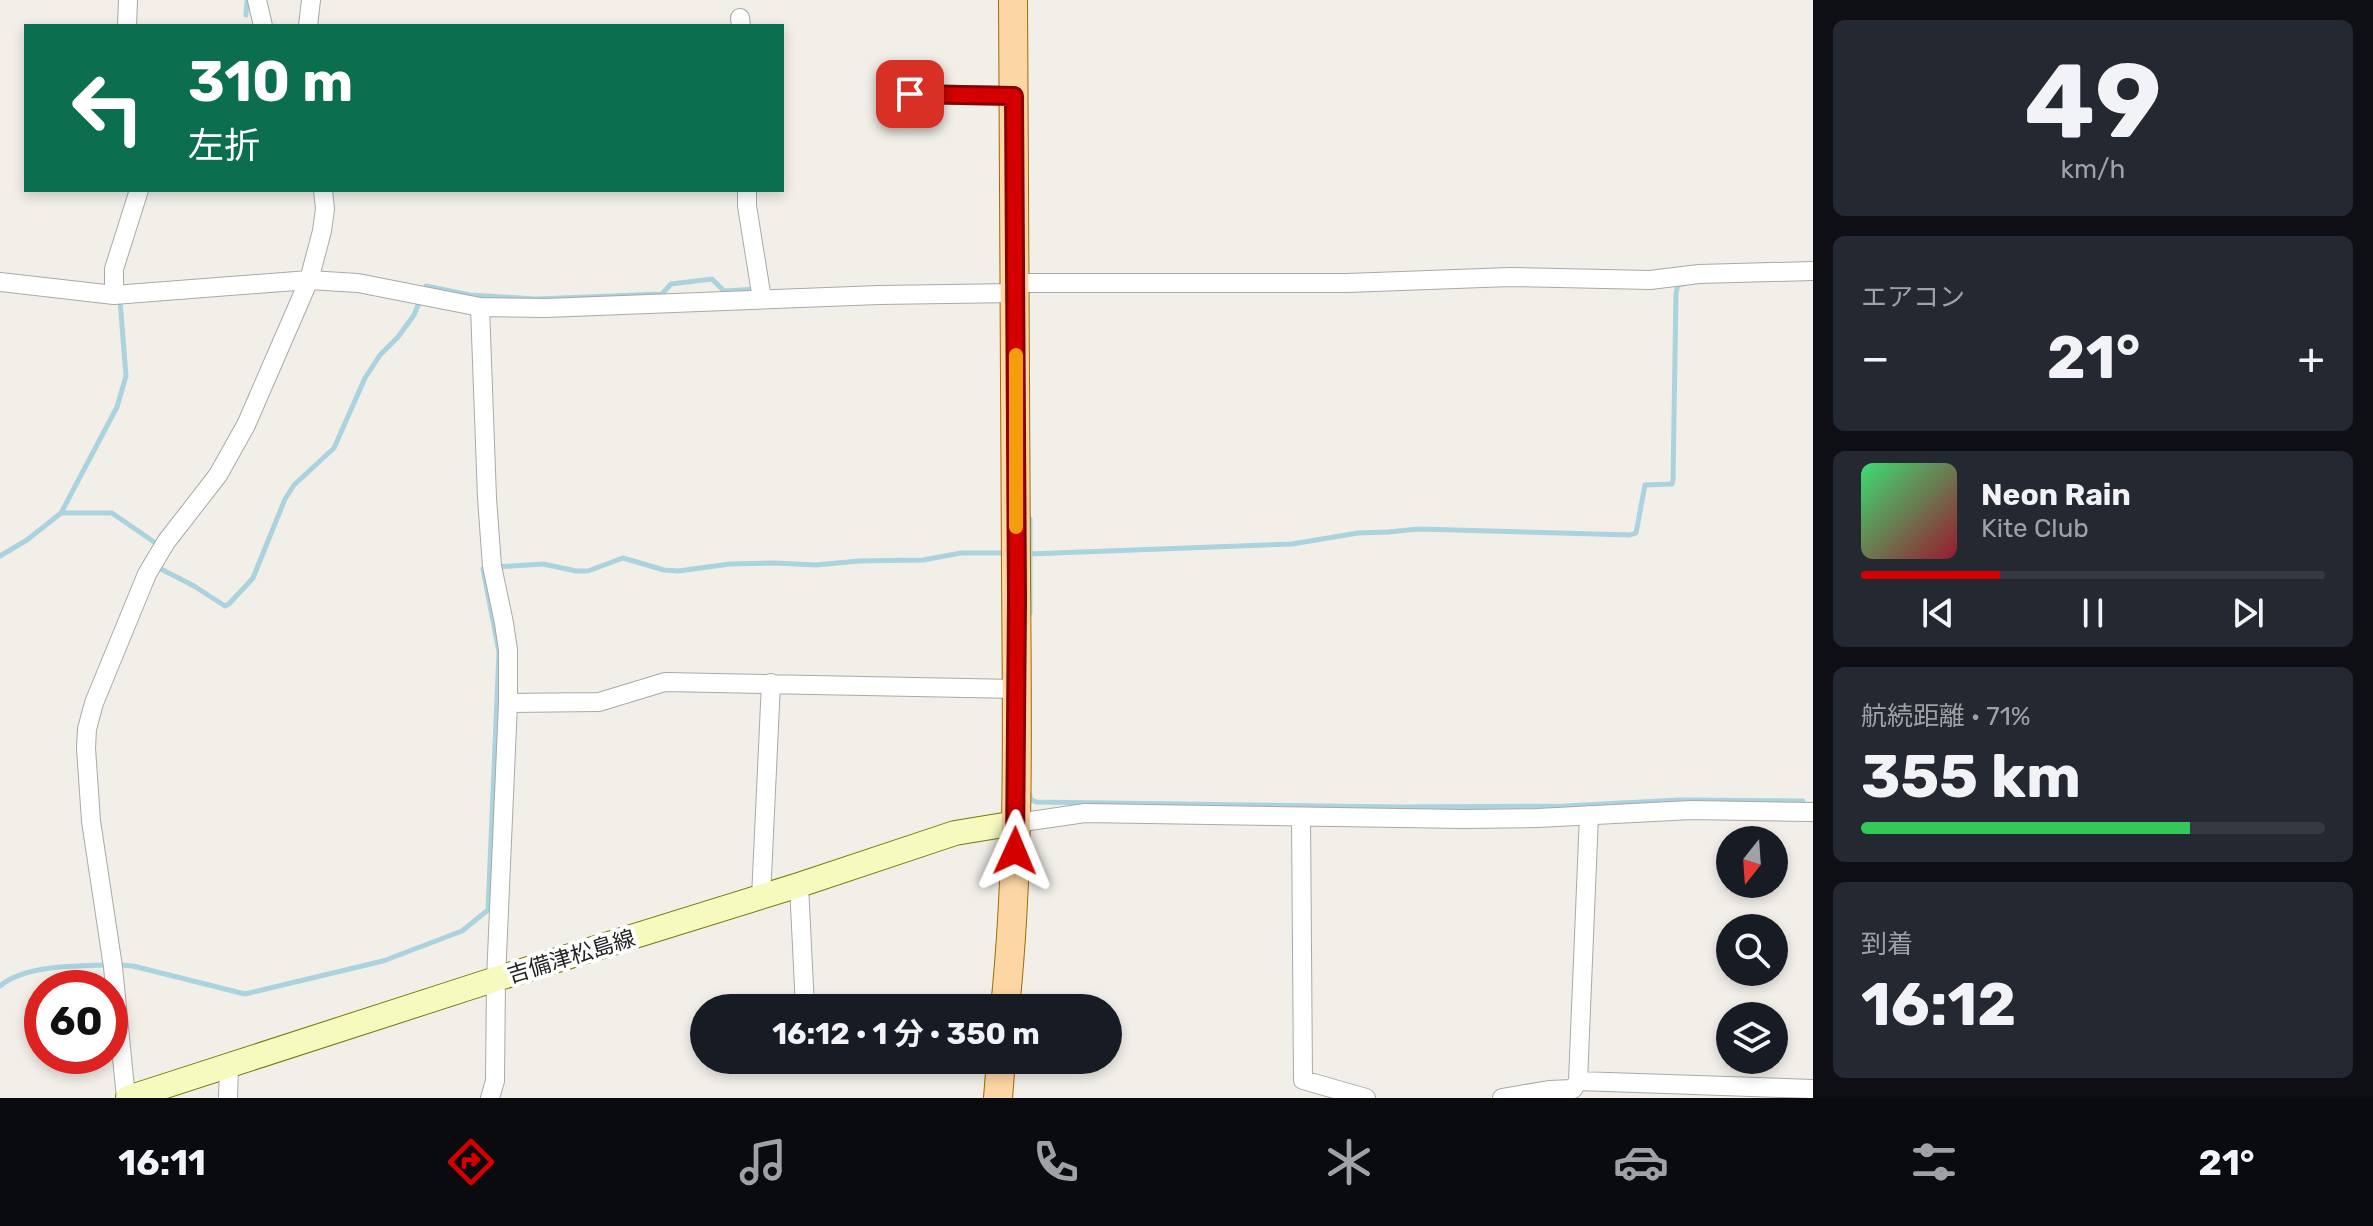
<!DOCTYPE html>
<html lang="ja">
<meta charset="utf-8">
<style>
:root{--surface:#171b24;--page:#242831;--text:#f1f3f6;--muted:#9ea1a6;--line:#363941;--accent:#d40000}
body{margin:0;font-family:Rubik,"Noto Sans JP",sans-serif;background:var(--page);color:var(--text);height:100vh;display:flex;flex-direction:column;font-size:30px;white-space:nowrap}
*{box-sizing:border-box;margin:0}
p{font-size:26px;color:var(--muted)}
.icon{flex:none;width:44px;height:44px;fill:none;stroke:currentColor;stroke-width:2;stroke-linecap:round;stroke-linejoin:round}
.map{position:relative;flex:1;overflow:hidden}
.side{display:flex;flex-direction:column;gap:20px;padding:20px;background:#0d0f14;width:560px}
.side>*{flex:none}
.top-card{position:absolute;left:24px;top:24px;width:760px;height:168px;border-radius:0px;box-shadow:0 4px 12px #0003;background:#0b6e4f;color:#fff;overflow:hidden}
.needle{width:52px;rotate:197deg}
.tools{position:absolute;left:1716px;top:826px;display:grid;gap:16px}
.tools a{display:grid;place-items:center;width:72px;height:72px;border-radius:50%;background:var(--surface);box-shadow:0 4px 12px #0003;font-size:40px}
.speed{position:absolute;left:24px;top:970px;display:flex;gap:16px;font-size:40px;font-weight:700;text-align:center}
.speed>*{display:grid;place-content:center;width:104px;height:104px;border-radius:50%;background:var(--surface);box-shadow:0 4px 12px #0003;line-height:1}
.speed .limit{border:12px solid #d22;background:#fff;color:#111}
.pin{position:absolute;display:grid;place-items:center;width:68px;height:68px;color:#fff;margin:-34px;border-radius:16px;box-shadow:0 4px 12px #0006}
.me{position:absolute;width:88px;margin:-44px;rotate:1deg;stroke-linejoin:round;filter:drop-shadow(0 0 6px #0008)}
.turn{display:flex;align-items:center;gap:28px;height:168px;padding:0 32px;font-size:36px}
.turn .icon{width:104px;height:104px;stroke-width:2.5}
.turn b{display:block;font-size:56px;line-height:68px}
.big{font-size:60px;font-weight:700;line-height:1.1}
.side .card{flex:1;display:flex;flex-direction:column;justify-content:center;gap:12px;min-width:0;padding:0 28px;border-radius:12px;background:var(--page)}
.side .dial{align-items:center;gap:0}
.dial b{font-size:104px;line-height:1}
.song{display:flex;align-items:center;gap:24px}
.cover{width:96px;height:96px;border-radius:12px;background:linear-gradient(135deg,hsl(140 70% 55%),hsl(350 70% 35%))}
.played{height:8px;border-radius:4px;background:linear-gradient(90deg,var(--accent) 30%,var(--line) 30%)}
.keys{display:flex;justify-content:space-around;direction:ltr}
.heat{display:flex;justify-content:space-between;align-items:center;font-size:44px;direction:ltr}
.charge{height:12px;border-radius:6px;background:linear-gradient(90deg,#34c759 71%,var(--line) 0)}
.trip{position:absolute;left:690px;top:994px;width:432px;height:80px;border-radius:40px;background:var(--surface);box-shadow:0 4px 12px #0003;font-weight:700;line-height:80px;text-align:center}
.tabs{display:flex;height:128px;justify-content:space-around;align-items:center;background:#090b0e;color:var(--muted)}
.tabs .icon{width:56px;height:56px}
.tabs .selected{color:var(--accent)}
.tabs b{font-size:36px;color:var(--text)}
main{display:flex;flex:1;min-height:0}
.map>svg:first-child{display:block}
</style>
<main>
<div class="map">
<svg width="1813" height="1098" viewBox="0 0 1813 1098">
<rect width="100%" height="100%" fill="#f2efe9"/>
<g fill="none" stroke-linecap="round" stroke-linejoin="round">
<path stroke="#aad3df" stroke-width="5" d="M246,15L247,0
M61,513H112L157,544
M1030,519V613
M1029,554L1292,544L1358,533L1388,532L1419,529L1630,535L1636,533L1645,485L1672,484L1673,480L1676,293L1678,285L1683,284
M0,556L27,540L61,513L117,407L126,376L120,300
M157,567L194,586L225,606L229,604L253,578L285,499L294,485L334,448L365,378L380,355L398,337L414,315L426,286L470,295L536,299L662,294L671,284L712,279L724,291L757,289
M496,567L543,564L576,571H588L623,558L664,570L678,571L730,564L774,563L816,565L859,561L923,560L961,553H1006
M1030,795V799L1036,802L1399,807L1565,806L1680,800L1803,801
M119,965L133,966L245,994L383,961L462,931L488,910L499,652L483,569H487
M0,986C25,965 75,966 107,965"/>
<defs>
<path id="street" d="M257,0L263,26
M740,18L741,26
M127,26L128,0
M308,26L311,0
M910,94L1014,96
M747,190V206L762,299
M0,282L114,295L309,280L358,283L480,307L546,308L879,295L1016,293
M1016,283H1347L1510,277L1650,280L1699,274L1813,271
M114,295V269L139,190
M480,307L487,498L492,566L504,623L508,650V703L496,979L495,1081L490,1098
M508,703L599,702L665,682L1017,689
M1301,817L1303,1080L1366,1098
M1016,823L1085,813L1464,819L1538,818L1691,810L1813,812
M799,885L805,1008
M761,898L771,683
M1578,1081L1813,1089
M126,1098L113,967L91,821L86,748L87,729L94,703L147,574L166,542L218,475L246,425L309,280L322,231L325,209L323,190
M228,1098L229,1066
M1502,1098L1549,1090L1573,1089L1578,1081L1589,815"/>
<path id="secondary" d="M128,1098L496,979L799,885L955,833L1016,823"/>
<path id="primary" d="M1005,1008C1020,864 1017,718 1016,574C1016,382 1015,191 1013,0
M998,1098L1001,1060"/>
</defs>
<use href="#street" stroke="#a9a9a9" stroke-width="20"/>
<use href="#secondary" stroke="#707d05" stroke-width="26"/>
<use href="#primary" stroke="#a06b00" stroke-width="30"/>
<use href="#street" stroke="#fff" stroke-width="18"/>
<use href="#secondary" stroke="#f7fabf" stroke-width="24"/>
<use href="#primary" stroke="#fcd6a4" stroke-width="28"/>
</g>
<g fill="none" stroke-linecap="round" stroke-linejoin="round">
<defs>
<path id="route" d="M910,94L1014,96L1017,598L1015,851"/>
</defs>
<use href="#route" stroke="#8a0000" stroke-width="20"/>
<use href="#route" stroke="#d40000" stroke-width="14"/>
<path stroke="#f59e0b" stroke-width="14" d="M1016,355V527"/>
</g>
<g text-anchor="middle" stroke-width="8" stroke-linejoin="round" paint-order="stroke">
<g font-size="22" fill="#222" stroke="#fff">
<text transform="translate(571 956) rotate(-17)" y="8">吉備津松島線</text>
</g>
</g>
</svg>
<div class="tools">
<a><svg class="needle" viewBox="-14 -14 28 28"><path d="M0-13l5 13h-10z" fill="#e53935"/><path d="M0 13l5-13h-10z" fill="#9ea1a6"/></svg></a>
<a><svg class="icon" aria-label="search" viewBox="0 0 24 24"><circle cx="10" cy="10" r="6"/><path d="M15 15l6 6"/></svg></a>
<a><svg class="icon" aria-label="layers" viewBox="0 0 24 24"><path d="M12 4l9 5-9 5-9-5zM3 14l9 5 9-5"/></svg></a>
</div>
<div class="speed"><div class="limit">60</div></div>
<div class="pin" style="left:910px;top:94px;background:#d93025"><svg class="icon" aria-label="arrive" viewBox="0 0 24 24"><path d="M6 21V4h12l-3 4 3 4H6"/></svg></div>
<svg class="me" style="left:1015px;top:851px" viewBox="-20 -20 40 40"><path d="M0-17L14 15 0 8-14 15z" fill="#d40000" stroke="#fff" stroke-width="4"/></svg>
<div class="trip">16:12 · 1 分 · 350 m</div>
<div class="top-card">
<div class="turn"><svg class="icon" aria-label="left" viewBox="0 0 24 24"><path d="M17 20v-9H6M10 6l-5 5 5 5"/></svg><div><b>310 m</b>左折</div></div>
</div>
</div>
<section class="side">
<div class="card dial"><b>49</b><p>km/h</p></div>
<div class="card"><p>エアコン</p>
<div class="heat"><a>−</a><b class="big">21°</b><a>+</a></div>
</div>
<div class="card">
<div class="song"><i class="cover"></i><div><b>Neon Rain</b><p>Kite Club</p></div></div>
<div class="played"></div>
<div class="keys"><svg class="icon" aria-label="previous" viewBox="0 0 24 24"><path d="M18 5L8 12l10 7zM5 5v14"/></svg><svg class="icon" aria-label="pause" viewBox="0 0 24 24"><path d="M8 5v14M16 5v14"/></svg><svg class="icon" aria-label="next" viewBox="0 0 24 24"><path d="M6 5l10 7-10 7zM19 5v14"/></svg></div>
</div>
<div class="card"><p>航続距離 · 71%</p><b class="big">355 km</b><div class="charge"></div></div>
<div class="card"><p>到着</p><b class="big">16:12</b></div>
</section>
</main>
<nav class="tabs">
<b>16:11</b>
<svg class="icon selected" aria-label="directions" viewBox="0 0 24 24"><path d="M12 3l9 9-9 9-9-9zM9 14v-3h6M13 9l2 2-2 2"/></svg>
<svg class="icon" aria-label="music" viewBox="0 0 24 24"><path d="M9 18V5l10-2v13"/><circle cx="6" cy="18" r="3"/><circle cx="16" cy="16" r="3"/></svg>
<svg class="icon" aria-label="phone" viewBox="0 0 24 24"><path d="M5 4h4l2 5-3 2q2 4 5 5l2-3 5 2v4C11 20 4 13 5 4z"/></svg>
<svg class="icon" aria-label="climate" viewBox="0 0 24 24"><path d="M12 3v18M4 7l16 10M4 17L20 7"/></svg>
<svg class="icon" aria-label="car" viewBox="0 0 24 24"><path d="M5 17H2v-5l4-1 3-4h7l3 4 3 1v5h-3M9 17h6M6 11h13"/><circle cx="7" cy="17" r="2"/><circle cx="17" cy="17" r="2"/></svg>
<svg class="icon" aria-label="filters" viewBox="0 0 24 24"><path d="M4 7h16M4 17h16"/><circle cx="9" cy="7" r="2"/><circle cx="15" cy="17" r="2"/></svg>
<b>21°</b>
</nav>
